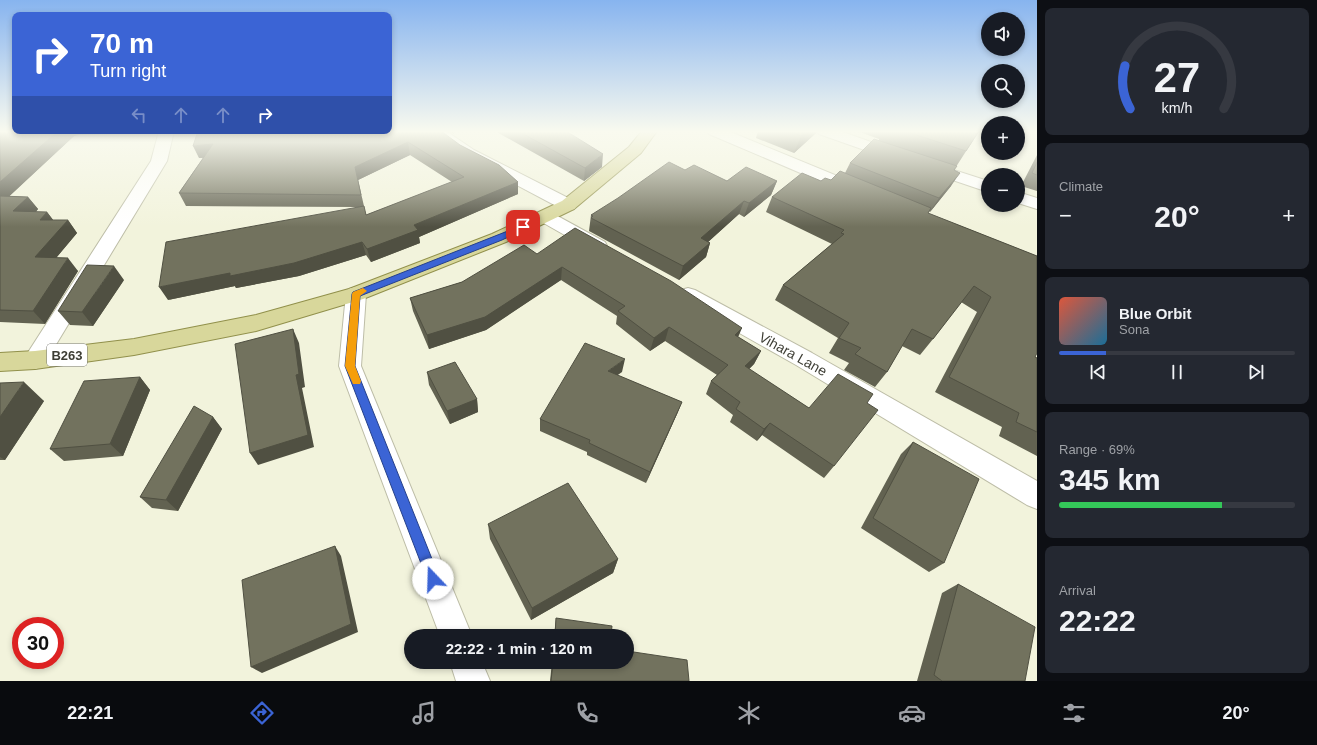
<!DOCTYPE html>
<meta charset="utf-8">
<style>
:root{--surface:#171b24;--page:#242831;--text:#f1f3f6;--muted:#9ea1a6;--line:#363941;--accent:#3b64d5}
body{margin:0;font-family:Arial,sans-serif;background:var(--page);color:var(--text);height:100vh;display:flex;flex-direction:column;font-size:15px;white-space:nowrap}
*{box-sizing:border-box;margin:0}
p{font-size:13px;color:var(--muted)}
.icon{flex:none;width:22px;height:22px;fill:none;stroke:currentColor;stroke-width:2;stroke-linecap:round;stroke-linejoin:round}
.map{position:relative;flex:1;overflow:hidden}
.side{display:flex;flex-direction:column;gap:8px;padding:8px;background:#0d0f14;width:280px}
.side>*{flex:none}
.top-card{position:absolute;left:12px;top:12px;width:380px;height:122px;border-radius:8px;box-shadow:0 2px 6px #0003;background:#3b64d5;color:#fff;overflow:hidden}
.controls{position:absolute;left:981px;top:12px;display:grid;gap:8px}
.controls a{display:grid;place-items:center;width:44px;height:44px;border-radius:50%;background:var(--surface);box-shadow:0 2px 6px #0003;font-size:20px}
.speed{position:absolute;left:12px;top:617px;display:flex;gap:8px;font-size:20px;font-weight:700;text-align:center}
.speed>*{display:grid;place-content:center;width:52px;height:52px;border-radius:50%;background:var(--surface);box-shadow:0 2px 6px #0003;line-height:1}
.speed .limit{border:6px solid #d22;background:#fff;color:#111}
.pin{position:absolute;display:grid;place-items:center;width:34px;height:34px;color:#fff;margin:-17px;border-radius:8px;box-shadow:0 2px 6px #0006}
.me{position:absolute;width:44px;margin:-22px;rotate:339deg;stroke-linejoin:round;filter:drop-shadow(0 0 3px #0008)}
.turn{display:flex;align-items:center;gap:14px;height:84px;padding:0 12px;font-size:18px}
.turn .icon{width:52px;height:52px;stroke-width:2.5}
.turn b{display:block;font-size:28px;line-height:34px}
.lanes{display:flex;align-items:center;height:38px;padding:0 12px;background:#0003;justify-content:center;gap:20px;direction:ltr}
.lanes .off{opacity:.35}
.big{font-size:30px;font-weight:800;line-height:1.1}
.side .card{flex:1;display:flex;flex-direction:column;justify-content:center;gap:6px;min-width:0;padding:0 14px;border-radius:8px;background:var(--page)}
.side .dial{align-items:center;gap:0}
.dial svg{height:104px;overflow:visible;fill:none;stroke:var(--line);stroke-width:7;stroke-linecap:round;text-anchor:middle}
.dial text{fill:var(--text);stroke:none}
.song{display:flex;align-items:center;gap:12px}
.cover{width:48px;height:48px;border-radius:6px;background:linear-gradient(135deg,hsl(10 70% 55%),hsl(200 70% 35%))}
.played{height:4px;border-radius:2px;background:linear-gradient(90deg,var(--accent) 20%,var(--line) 20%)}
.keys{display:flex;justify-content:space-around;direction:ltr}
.heat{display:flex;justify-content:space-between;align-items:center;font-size:22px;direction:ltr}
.charge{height:6px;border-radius:3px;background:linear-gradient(90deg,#34c759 69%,var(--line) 0)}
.trip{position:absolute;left:404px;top:629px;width:230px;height:40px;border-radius:20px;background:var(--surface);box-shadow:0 2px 6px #0003;font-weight:800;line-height:40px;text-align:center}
.menu{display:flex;height:64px;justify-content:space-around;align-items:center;background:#090b0e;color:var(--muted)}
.menu .icon{width:28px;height:28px}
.menu .current{color:var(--accent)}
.menu b{font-size:18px;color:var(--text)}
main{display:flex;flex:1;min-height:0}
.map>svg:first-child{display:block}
</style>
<main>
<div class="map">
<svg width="1037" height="681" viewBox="0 0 1037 681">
<rect width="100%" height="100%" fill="#f2f3dc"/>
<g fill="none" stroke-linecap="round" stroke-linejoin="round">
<defs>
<path id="minor" d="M159,131H174L167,161L43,366L35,369L27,366L24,360L27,354L151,161Z
M428,131H446L474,150L574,201L577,205L574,209L568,210L562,209L462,156Z
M707,131H728L864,187L866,191L864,195L858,196L852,195L709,134Z
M817,131H840L902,153L904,156L902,159L896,161L890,159L819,134Z
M929,162L988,181V192L923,170L921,167L923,164Z
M1018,192L1037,198V209L1018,203Z
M546,212L552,213L605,242L607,246L605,250L598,252L591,250L540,221L537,217L540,213Z
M356,287L363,289L366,294L361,366L472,636H440L339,366L346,294L349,289Z
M688,288L695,290L812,353L1037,481V509L1027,505L796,365L681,300L678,295L681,290Z
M450,662H482L490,681H456Z"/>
<path id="major" d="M642,131H657L641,153L574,209L506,242L363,299L256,331L134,355L35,369L0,371V353L35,351L134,339L256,315L349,289L492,234L562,201L629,147Z"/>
</defs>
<use href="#minor" stroke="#bdbda7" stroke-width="2"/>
<use href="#major" stroke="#91904b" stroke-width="2"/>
<use href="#minor" fill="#fff" fill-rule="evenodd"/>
<use href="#major" fill="#d8d79b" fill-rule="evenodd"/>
</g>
<path fill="#626251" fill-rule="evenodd" d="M0,131H134L131,134L78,135L74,136L9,196L28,197L38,209L36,212H47L53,220H68L77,233L56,258L78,271L45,324L0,322Z
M198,131L460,145L518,182V194L419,237L420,243L371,262L366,255L299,276L236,288L235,286L168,300L358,207L186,206L179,193L203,158H199ZM410,155L452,182L366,215L358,180Z
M449,131H453L454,134Z
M495,131H566L602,167L584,181Z
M758,131H817L816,133L794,153L756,138Z
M857,131H979L954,170L951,186L930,212L929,211L928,213L1037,256L1035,357L1037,358V456L999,436L1002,427L935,392L977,312L961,302L933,339L920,355L902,346L887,372L875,387L844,370L849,363L829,353L838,338L775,300L783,285L832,244L766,212L772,197L821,181L831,180L845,173L850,163L879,141V139Z
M1037,155V191L1021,186Z
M685,170L727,181H777L771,195L744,217L739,214L708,242L710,243L706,257L679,280L589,231L591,215Z
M537,254L738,337L761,351L754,364L749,369L809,408L867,403L834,466L824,478L762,435L757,441L730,422L733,415L706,394L711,381L717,375L665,341L650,351L616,324L617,316L561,280L486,330L429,349L413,311L410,298L462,282Z
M124,280L93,326L70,325L58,311Z
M427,372L477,399L478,412L450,424L429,385Z
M622,372L617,375L682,402L677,414L646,483L587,455V452L540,431V419Z
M140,377L150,390L123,456L64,461L50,449Z
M0,383L44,401L5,460H0Z
M213,417L222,429L178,511L152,508L140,497Z
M913,442L944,563L929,572L861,528L901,454Z
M488,524L618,559L613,573L531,620L490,539Z
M958,584L1025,681H917L942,593Z
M556,618L611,636H554Z
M552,662H627L689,681H550Z"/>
<path fill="#505042" d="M58,131H76L78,135L74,136L0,205V182Z
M130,131H134L131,134Z
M806,131H817L816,133L794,153L801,136Z
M408,142L410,155L358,180L364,207L355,167Z
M213,144L218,156L199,158L193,146Z
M603,154L602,167L584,181L585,168Z
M960,173L951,186L930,212L939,198Z
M777,181L771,195L744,217L749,203Z
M518,182V194L419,237L420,243L371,262L367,249L414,225Z
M28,197L38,209L24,224L13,211Z
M744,201L739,214L697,252L701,238Z
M47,212L57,225L40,220Z
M68,220L77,233L46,270L35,257Z
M362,242L366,255L299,276L236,288L235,286L168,300L159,287Z
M710,243L706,257L679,280L683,266Z
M68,258L78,271L45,324L33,311Z
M114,266L124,280L93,326L82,312Z
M562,267L561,280L486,330L429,349L427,335Z
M669,327L665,341L650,351L654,338Z
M742,328L736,342L735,335Z
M293,329L299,343L305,387L302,388L314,447L258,465L250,453Z
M761,351L754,364L739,379L745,366Z
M625,359L622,372L605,384L608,371Z
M140,377L150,390L123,456L110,444Z
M24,382L44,401L5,460L0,457V417Z
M477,399L478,412L450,424L447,411Z
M682,402L677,414L646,483L650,472Z
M213,417L222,429L178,511L166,500Z
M770,423L762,435L757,441L764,429Z
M335,546L341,556L358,632L262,673L251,667Z
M618,559L613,573L531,620L532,608Z"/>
<path fill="#72725e" stroke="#505042" d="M0,131H58L0,182Z
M198,131H441L460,145L499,165L518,182L414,225L418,230L367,249L362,242L294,263L230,276V273L159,287L166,242L364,206L366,215L464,177L408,142L355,167L361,195L179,193L213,144L193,146Z
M518,131H566L603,154L585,168Z
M788,131H806L801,136Z
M904,131H979L966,151Z
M874,139L957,166L954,170L960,173L939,198L850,163Z
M669,162L685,170L694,165L727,181L746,167L777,181L749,203L744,201L701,238L710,243L683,266L591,218L593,216L591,215L618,198Z
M1037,162V175L1032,173Z
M840,171L931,208L928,213L1037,256V353L1035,357L1037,358V432L1016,422L1019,413L949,377L991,297L974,286L933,339L912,329L887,372L855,354L861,348L839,338L849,323L783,285L844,234L841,233L844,230L772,197L802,173L821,181L825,178L831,180Z
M0,196L28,197L13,211L47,212L40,220H68L35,257L68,258L33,311L0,310Z
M575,228L671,281L742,328L735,335L761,351L745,366L809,408L838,374L873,394L867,403L878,410L834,466L770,423L764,429L736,409L740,402L711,381L728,365L669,327L654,338L618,311L625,306L562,267L485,317L427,335L410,298L462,282L524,245L537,254Z
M87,265L114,266L82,312L58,311Z
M293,329L299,374L296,375L308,435L250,453L235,344Z
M585,343L625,359L608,371L682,402L650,472L589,443L590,440L540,419Z
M455,362L477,399L447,411L427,372Z
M140,377L110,444L50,449L84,381Z
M24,382L0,417V383Z
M194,406L213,417L166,500L140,497Z
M913,442L979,479L944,563L873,518Z
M568,483L618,559L532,608L488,524Z
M335,546L351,624L251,667L242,580Z
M958,584L1035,627L1025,681H942L934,675Z
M556,618L612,626L611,636H555Z
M627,651L687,660L689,681H551L553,662H627Z"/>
<linearGradient id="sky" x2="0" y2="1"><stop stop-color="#87b4ef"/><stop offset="0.58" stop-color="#f9faef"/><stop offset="1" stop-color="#f9faef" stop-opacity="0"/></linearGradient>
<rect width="1037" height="227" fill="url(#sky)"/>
<path fill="#3b64d5" stroke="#26418a" d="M523,225L526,227L525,229L502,240L360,296L355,366L440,579L438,583L433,585L429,583L427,579L345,366L352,294L353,292Z"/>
<path fill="#f59e0b" d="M363,288L367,291L360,296L355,366L361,381L360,384H353L345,366L352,294L353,292Z"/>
<g text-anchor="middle" stroke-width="4" stroke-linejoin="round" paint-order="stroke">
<rect fill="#fff" stroke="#777771" stroke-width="1" x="47" y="344" width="40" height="22" rx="3"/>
<g font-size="13" font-weight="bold" fill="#3d3d34">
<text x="67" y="360">B263</text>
</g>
<g font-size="14" fill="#3d3d34" stroke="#fff">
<text transform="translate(793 354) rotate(29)" y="5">Vihara Lane</text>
</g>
</g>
</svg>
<div class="controls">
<a><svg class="icon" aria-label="sound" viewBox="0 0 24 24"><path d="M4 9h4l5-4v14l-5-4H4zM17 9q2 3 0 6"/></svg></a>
<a><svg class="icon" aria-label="search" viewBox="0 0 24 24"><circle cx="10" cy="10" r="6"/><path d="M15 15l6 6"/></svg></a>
<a>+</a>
<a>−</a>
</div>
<div class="speed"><div class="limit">30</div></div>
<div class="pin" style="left:523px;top:227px;background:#d93025"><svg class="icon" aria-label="arrive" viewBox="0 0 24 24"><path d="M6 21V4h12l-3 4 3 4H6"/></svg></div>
<svg class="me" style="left:433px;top:579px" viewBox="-20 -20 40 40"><circle r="19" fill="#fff"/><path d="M0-13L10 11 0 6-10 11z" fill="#3b64d5"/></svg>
<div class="trip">22:22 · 1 min · 120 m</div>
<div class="top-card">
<div class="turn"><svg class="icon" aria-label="right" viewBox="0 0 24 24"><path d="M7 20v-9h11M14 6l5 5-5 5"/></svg><div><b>70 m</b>Turn right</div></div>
<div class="lanes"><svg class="icon off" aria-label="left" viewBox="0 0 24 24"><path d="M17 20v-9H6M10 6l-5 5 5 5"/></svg><svg class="icon off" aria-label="ahead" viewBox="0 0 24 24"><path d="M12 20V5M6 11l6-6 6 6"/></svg><svg class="icon off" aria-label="ahead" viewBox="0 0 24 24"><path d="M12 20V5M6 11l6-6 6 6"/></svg><svg class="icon" aria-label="right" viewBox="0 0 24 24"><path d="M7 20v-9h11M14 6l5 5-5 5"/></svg></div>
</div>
</div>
<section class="side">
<div class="card dial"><svg viewBox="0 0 100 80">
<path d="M14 69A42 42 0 1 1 86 69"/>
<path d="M14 69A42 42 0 0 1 10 36" stroke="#3b64d5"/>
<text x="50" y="56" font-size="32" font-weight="700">27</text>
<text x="50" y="72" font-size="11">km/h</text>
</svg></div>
<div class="card"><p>Climate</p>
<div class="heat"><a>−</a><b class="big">20°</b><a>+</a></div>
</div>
<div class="card">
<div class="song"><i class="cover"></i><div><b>Blue Orbit</b><p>Sona</p></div></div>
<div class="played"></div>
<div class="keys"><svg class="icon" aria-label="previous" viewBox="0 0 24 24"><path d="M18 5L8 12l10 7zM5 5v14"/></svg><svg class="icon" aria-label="pause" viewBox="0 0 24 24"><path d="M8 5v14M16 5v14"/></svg><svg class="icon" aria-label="next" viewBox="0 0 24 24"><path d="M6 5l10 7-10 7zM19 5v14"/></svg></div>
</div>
<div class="card"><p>Range · 69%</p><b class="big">345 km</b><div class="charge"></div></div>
<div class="card"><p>Arrival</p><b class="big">22:22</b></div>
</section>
</main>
<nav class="menu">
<b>22:21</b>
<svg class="icon current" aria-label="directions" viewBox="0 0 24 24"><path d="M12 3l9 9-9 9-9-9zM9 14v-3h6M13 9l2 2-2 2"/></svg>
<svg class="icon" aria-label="music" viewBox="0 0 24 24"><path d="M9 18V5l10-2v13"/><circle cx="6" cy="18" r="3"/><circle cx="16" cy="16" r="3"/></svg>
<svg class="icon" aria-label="phone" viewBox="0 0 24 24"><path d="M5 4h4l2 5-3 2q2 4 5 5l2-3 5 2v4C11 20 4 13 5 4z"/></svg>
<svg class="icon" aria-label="climate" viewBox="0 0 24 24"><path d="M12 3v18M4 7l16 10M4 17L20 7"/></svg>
<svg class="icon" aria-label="car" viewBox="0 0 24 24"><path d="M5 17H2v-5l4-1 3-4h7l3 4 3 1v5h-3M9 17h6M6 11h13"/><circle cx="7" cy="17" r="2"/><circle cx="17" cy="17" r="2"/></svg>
<svg class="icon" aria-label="filters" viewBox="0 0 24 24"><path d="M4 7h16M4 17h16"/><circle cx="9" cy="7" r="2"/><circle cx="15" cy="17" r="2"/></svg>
<b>20°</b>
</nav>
